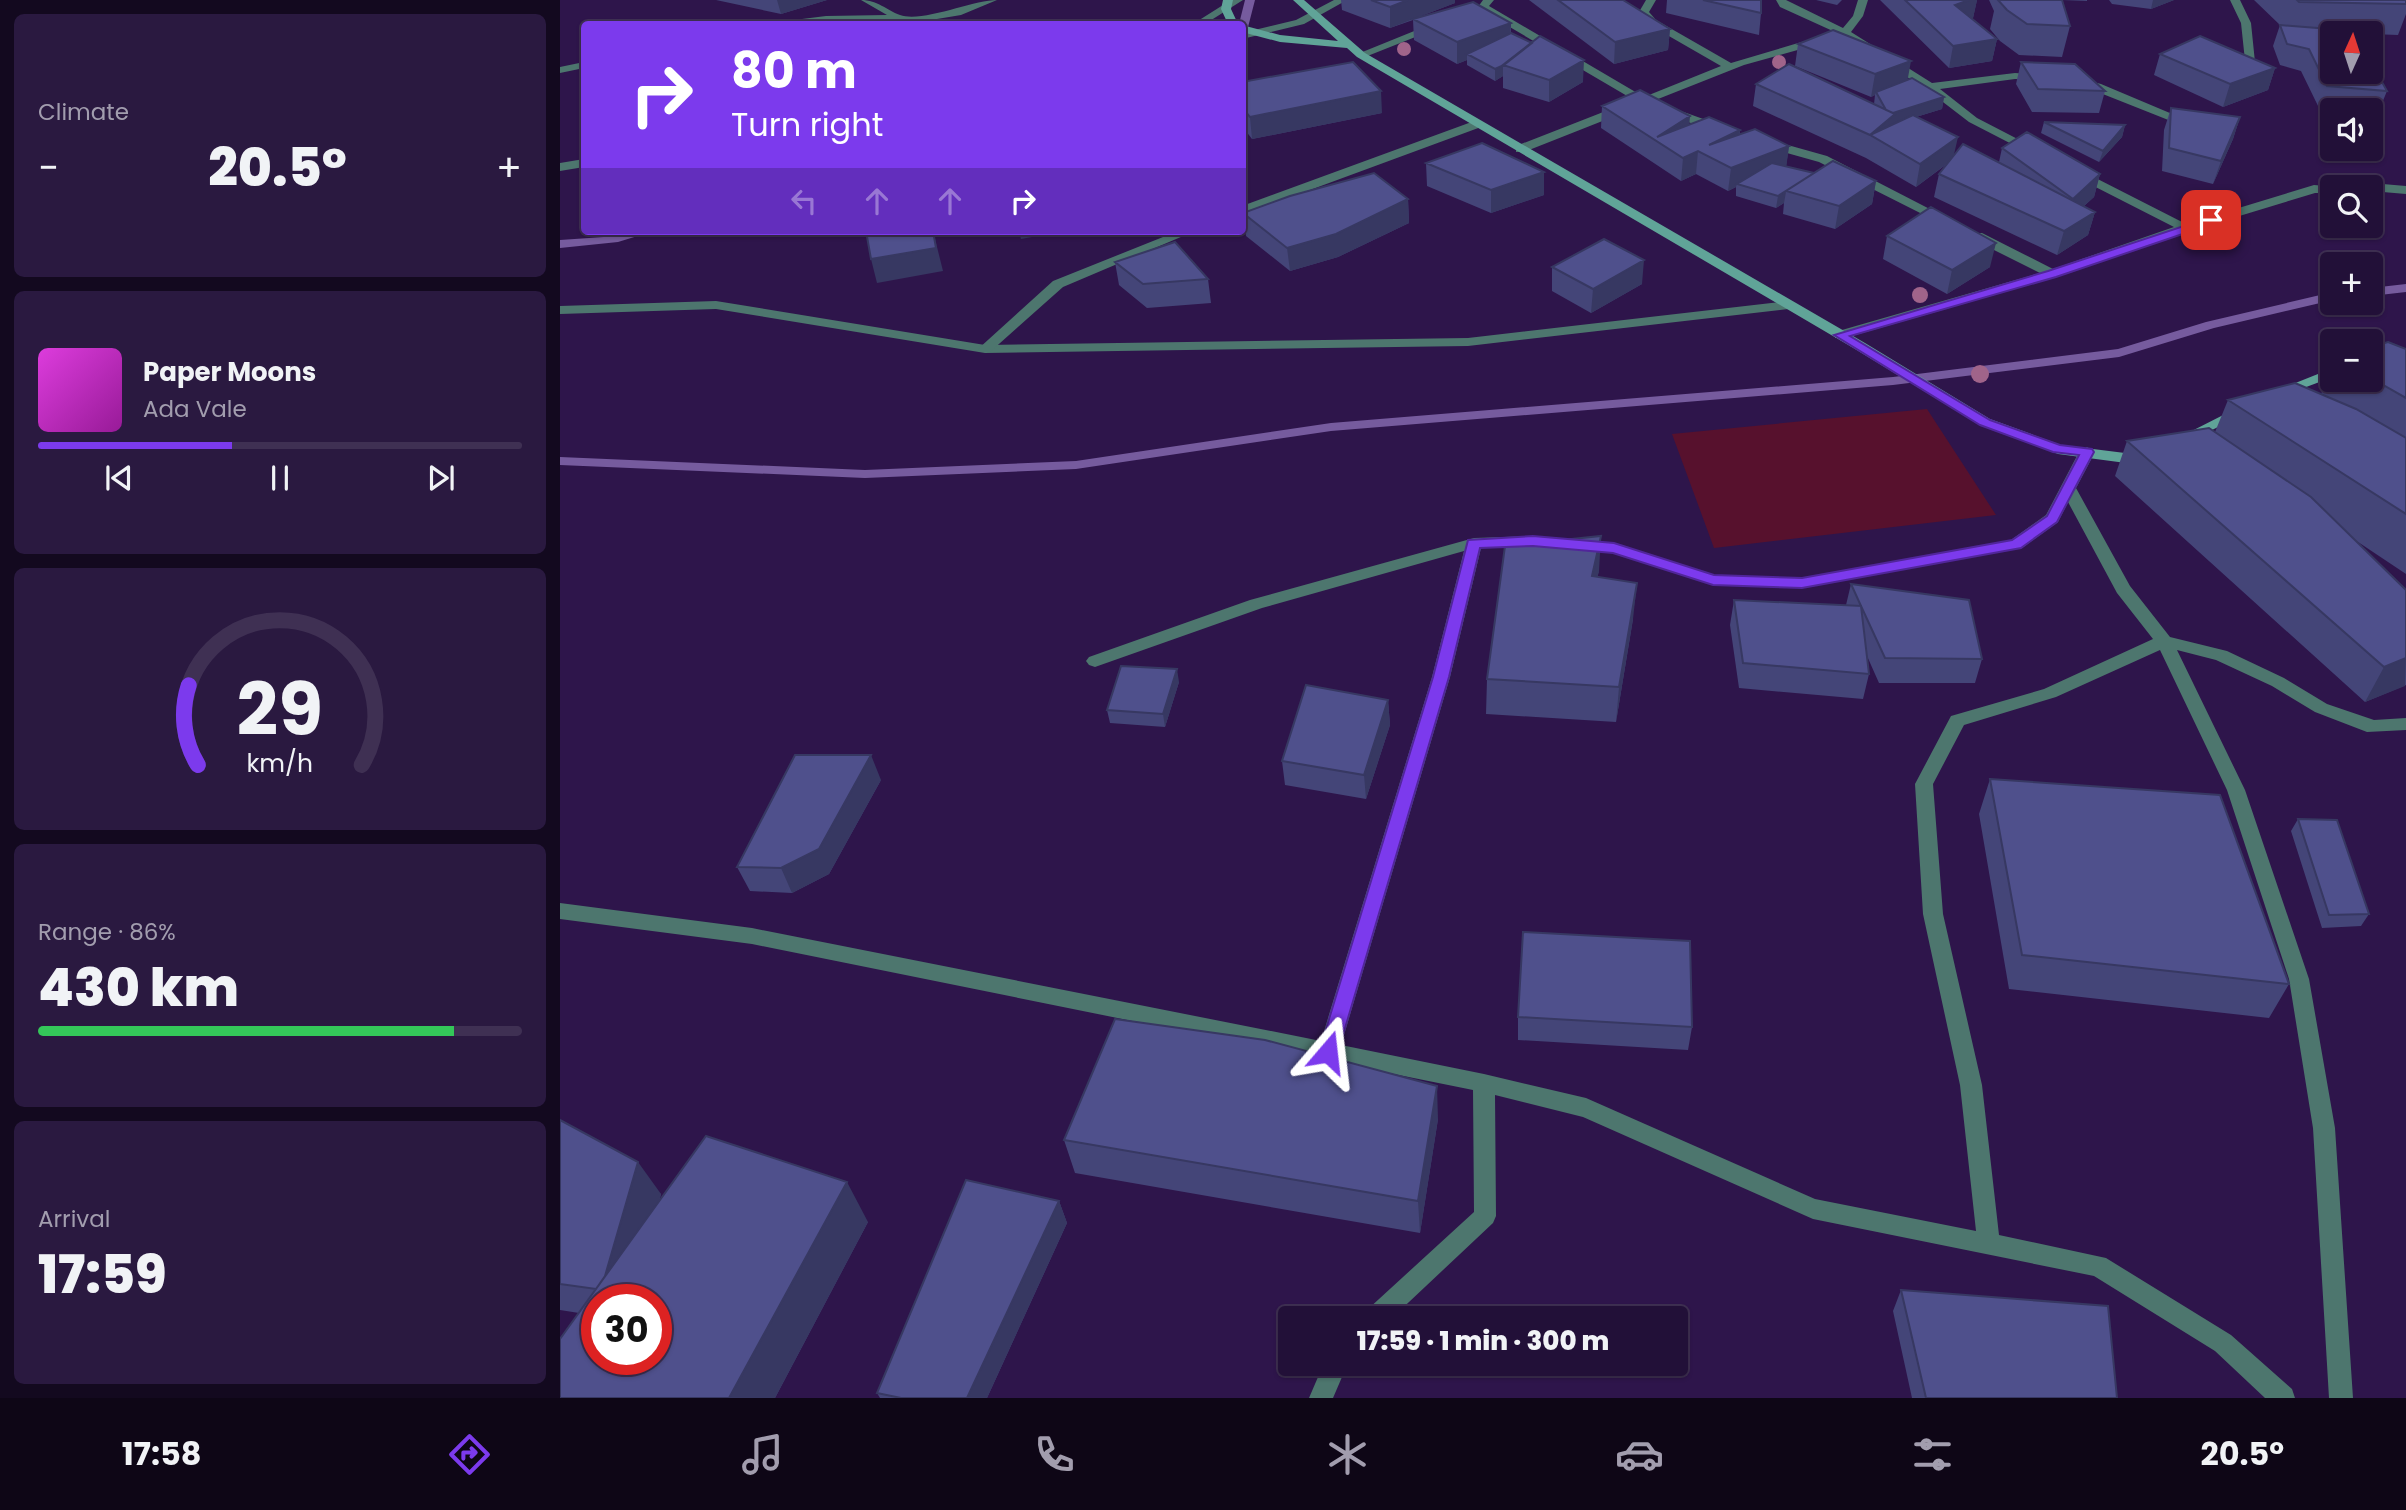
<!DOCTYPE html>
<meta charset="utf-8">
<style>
:root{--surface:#221038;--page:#2a1940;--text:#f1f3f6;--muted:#a29dae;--line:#3f3053;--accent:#7c3aed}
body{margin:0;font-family:Poppins,sans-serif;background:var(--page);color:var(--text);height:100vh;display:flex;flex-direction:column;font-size:26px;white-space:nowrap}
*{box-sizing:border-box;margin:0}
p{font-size:23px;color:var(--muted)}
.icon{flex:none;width:38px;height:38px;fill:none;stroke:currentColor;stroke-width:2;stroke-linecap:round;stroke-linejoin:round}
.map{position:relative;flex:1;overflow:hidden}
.details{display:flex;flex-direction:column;gap:14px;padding:14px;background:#13091f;width:560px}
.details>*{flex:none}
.banner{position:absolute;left:21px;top:21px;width:665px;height:214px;border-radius:7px;box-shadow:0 2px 5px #0004,0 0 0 2px var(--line);background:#7c3aed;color:#fff;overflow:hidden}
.needle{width:46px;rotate:3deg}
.fabs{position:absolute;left:1760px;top:21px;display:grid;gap:14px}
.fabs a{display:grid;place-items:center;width:63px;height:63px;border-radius:7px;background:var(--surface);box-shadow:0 2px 5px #0004,0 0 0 2px var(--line);font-size:35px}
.speed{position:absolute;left:21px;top:1284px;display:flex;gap:14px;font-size:35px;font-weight:700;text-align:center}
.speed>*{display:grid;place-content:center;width:91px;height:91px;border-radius:50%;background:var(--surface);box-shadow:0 2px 5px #0004,0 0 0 2px var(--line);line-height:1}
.speed .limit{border:10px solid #d22;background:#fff;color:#111}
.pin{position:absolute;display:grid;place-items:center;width:60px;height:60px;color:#fff;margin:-30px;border-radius:14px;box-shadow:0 4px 10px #0006}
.me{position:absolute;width:77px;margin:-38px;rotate:17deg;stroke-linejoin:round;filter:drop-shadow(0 0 5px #0008)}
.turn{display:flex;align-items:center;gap:24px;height:147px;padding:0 35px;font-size:32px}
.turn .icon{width:91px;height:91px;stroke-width:2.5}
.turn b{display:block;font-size:49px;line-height:60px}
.lanes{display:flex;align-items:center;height:66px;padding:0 35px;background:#0003;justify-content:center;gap:35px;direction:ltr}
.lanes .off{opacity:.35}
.big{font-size:52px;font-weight:800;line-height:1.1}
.details .card{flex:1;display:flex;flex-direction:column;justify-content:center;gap:10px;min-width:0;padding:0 24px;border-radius:10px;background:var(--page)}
.details .dial{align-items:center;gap:0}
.dial svg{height:182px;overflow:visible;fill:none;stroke:var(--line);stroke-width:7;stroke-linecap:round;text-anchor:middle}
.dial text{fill:var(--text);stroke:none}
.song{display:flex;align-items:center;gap:21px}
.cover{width:84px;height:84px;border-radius:10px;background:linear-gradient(135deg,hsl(300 70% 55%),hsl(300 70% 35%))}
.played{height:7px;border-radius:4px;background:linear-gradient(90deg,var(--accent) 40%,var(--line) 40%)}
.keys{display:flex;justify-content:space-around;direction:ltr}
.heat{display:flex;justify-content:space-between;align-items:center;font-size:38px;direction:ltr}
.charge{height:10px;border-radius:5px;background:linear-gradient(90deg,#34c759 86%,var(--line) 0)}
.trip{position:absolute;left:718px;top:1306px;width:410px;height:70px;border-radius:7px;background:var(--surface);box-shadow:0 2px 5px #0004,0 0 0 2px var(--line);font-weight:800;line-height:70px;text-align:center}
.tab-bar{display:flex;height:112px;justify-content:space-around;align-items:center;background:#0e0616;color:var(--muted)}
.tab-bar .icon{width:49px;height:49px}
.tab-bar .selected{color:var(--accent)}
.tab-bar b{font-size:32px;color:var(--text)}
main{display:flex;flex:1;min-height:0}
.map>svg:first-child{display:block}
</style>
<main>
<section class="details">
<div class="card"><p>Climate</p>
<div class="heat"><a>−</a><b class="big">20.5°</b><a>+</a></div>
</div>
<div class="card">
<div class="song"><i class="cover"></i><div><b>Paper Moons</b><p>Ada Vale</p></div></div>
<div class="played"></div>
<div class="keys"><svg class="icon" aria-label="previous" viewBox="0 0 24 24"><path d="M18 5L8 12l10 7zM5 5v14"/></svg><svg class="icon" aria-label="pause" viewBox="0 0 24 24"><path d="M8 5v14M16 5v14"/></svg><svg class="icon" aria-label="next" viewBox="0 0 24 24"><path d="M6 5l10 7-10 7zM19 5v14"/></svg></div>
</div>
<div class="card dial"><svg viewBox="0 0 100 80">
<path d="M14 69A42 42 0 1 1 86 69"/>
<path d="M14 69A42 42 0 0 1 10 34" stroke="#7c3aed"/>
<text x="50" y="56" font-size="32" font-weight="700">29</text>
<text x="50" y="72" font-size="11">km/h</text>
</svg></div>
<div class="card"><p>Range · 86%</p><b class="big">430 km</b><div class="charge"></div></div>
<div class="card"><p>Arrival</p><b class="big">17:59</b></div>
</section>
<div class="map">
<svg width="1846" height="1398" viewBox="0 0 1846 1398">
<rect width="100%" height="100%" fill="#2e154b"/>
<path fill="#57112d" d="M1367,409L1436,515L1154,548L1112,434Z"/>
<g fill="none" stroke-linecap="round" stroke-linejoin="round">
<path fill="#765b9e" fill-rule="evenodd" d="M685,0H695L687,31L682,34V24H679Z
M75,231H94L58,242L0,248V240L58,236Z
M1846,284V292L1811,296V288Z
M1773,292V300L1654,328L1559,357L1333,385L771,431L516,469L305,478L0,465V457L305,470L516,461L771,423L1333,377L1558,349L1646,322Z"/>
<path fill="#4d766e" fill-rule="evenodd" d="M156,301L425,345L908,338L1228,301L1235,305L1228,309L908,346L425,353L156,309L0,314V306Z"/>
<path fill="#4d766e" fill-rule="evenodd" d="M301,0C318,0 326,10 340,15C362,23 413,0 437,0L401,15L365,21L221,24L226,21L266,16L327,15Z
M671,0H683L645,24H633Z
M774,0H787L744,24L682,39V33L736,20Z
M923,0H934L929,6L1084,97L1161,66L1088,24L1079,12L1086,0H1096L1089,12L1096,20L1171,63L1275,32L1220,7L1216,0H1226L1283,28L1293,16L1298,0H1308L1303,16L1291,32L1372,83L1455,73L1485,75L1487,77L1481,80L1455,79L1380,89L1417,118L1481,151L1471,154L1409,122L1366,89L1284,37L1184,65L1093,101L1160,125V131H1152L1083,105L964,152H956V146L1074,100L919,9L918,7Z
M1670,0H1680L1691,23L1696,72L1686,70L1681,23Z
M874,23L879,26L878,28L805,57L795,55Z
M24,62V68L0,73V67Z
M1519,78L1541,84L1636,124L1626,127L1515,83L1513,81Z
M917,120L923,124L921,127L682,215V206Z
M1206,139L1267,156L1391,220L1385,224L1380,223L1259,162L1202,146V140Z
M24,159V167L0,171V163Z
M1516,168L1626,224L1754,185L1778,187H1773V193H1755L1630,231L1497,277L1285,338H1275V332L1480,273L1412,239V233H1422L1493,269L1614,227L1512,175L1510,172Z
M1811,183L1846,186V194L1811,191V187H1805Z
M618,231H635L503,287L430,352H420L418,349L493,281Z
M1527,447L1535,452L1516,488L1570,586L1610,637L1667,651L1724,678L1767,704L1814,720L1846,718V730L1807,732L1755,712L1712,686L1656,660L1617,650L1685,790L1749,979L1775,1128L1793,1398H1769L1753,1128L1729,979L1667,790L1600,650L1496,697L1404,725L1373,784L1383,914L1422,1085L1439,1235L1546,1258L1671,1335L1732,1389L1735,1398H1705L1655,1351L1534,1276L1253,1219L1023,1117L935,1095L936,1216L933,1223L832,1318H803L807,1310L914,1212L913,1090L192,944L0,919V903L192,928L761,1041L872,677L904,551L702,608L535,667L529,665L526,661L529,657L690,600L914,538L973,536L1054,543L1154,575L1242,578L1451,540L1486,515L1519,452ZM1508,502L1557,593L1593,639L1484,689L1391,716L1355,784L1363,914L1400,1085L1416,1231L1255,1199L1026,1098L924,1074L781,1045L890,677L921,548L973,546L1053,553L1153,585L1242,588L1462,548L1498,522Z
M764,1363H788L773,1398H749Z"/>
<path fill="#60a498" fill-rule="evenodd" d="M663,0H673L671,9L678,24H668L661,9Z
M733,0H744L805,53L1305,343L1430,419L1501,445L1565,453L1583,447L1591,452L1588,455L1566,463L1498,454L1420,425L1295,349L797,57L787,48L720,42L682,32V25L720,35L778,41Z
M1773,368V377L1722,396L1717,397L1710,393Z
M1679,407L1686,411L1684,414L1628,442H1618L1616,439Z"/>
</g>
<g fill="#a0648a">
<circle cx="844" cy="49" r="7"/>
<circle cx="1219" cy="62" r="7"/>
<circle cx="1360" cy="295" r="8"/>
<circle cx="1420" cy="374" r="9"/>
</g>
<path fill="#444578" d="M156,0H267L221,14Z
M781,0H895V3L861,16L951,23V33L1023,82L989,102L943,88V76L935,81L907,65V60L897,64L854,40L853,20L830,28L782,10Z
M969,0H1063L1110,29L1108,50L1054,64Z
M1107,0H1201V13L1199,35L1106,13Z
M1256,0H1282L1277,5Z
M1320,0H1417L1413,18L1412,19L1437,39L1432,61L1389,68Z
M1429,0H1527V1L1502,0L1510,26L1502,57L1459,55L1440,41L1430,29L1434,11Z
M1549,0H1631H1614L1591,9L1552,4Z
M1694,0H1846V14L1838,35L1811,34V33H1773L1827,91L1818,113H1811V110H1781L1759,108L1741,71L1720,65L1713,46L1720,25Z
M1238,44L1347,79L1384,97L1382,109L1356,117L1394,155L1439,162L1442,148L1540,174L1534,197L1524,206L1535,212L1528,235L1497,255L1374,197L1379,174L1387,164L1356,187L1306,158L1193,106L1196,84L1314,104L1315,95L1311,97L1235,66Z
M1600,54L1715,68L1708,90L1663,107L1594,75Z
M1461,62L1545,91L1539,113L1472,112L1456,84Z
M682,82L822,113L692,139L682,126Z
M1042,106L1129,125L1180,130V134L1229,146L1226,166L1254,173L1316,181L1312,204L1275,229L1223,214L1224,203L1216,208L1176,196V187L1168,191L1136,174L1121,181L1041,128Z
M1611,108L1680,117L1673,139L1653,184L1602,171L1604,130Z
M1484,122L1565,125L1562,137L1539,162L1481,133Z
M866,163L984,195L931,213L867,186Z
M848,199L849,223L778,257L730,271L686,236L683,213Z
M1327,236L1430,267L1387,294L1323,259Z
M555,262L648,279L651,303L587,308L559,285Z
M992,267L1082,284L1031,313L992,291Z
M1811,347L1846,349V574L1792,538L1846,590V685L1805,702L1555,476L1567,441L1655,432L1668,400L1761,394L1773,367V380H1811Z
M1039,571L1037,577L1073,619L1056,722L926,714L927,679Z
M1291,584L1422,659L1415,683H1319L1307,656L1309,674L1303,699L1179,688L1170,625L1174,600L1286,605Z
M619,682L605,727L550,723L547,710Z
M828,700L830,725L806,799L725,785L722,761Z
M1430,779L1729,984L1709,1018L1449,989L1419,814Z
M321,780L269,874L232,893L190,891L177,867Z
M1738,819L1809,914L1801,926L1762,928L1731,831Z
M958,1017L1132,1027L1128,1050L958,1040Z
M878,1119L860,1233L515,1173L504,1140Z
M0,1120L101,1194L99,1202L308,1222L215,1398H0L19,1313L0,1310Z
M499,1201L507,1223L427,1398H320L317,1393Z
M1341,1290L1557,1398H1352L1333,1311Z"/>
<path fill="#373862" d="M217,0H267L221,14Z
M848,0H895V3L830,28V7Z
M1409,0H1417L1413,18L1391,26L1395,5Z
M1593,0H1614L1591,9Z
M951,23L950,44L907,54V60L897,64V42Z
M1110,29L1108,50L1054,64L1055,42Z
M1437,39L1432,61L1389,68L1393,46Z
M980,46L943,65V76L935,81V69Z
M1024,60L1023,82L989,102V80Z
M1351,61L1347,83L1316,92L1315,95L1311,97L1315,74Z
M1715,68L1708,90L1663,107L1670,84Z
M821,91L822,113L692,139L690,117Z
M1384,97L1382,109L1333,124L1310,135L1329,114Z
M1130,116L1128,139L1097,137Z
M1680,117L1673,139L1653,184L1661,161Z
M1565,125L1562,137L1539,162L1543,151Z
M1180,130L1178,152L1149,145Z
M1398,137L1393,159L1356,187L1360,164Z
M1229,146L1226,169L1177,184L1176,187L1168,191L1171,168Z
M1138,151L1136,174L1121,181L1123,158Z
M984,172V195L931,213V190Z
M1540,174L1534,197L1506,222L1513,199Z
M1316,181L1312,204L1275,229L1279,206Z
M1226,192L1224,203L1216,208L1218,196Z
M848,199L849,223L778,257L730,271L727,248Z
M1535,212L1528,235L1497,255L1504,231Z
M373,231L383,271L317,283L311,259Z
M459,231H505L461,239Z
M1436,243L1430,267L1387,294L1392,270Z
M1084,260L1082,284L1031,313L1033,289Z
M1041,536L1039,571L1029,611L1032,576Z
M1077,583L1073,619L1056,722L1059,687Z
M1846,658L1845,686L1805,702L1824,667Z
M617,669L619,682L605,727L603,714Z
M828,700L830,725L806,799L804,775Z
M311,755L321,780L269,874L232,893L221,868Z
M877,1086L878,1119L860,1233L858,1201Z
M78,1162L101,1194L72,1300L41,1290Z
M287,1182L308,1222L215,1398H169Z
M499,1201L507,1223L427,1398H407Z"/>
<path fill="#4f508c" stroke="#373862" stroke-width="2" fill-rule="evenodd" d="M811,0H848L830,7Z
M998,0H1063L1110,29L1055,42Z
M1143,0H1201V13Z
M1345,0H1409L1395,5L1437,39L1393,46Z
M1438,0H1502L1510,26L1467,24L1447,10Z
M1737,0H1846V4L1739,2Z
M913,2L951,23L897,42L853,19Z
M1720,25L1795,31L1796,33H1773V72H1811V62L1827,91L1767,86L1749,49L1727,44Z
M1273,30L1351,61L1315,74L1238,44Z
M951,33L972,43L944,65L935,69L907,54Z
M980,36L1024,60L989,80L943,65Z
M1640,36L1715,68L1670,84L1600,54Z
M793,62L821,91L690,117L682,107V82Z
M1461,62L1515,64L1545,91L1478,89Z
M1229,64L1335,114L1310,135L1353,115L1398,137L1360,164L1310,135L1196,84Z
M1352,78L1384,97L1333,113L1326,110L1316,92Z
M1080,90L1130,116L1097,137L1149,117L1180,130L1149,145L1195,129L1229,146L1171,168L1138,151L1123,158L1042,106Z
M1611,108L1680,117L1661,161L1609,148Z
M1484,122L1565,125L1543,151Z
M1467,132L1540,174L1513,199L1442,148Z
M922,143L984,172L931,190L866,163Z
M1403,144L1535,212L1504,231L1379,174Z
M1273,161L1316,181L1279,206L1226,191Z
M1212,163L1254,173L1218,196L1177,184Z
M814,173L848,199L776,234L727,248L683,213L730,196Z
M1371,207L1436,243L1392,270L1327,236Z
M306,231H373L376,248L311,259Z
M1044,239L1084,260L1033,289L992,267Z
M615,242L648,279L583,284L555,262Z
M1828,342L1846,349V398L1811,378V347Z
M1735,383L1796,409L1846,438V514L1668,400Z
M1649,428L1751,497L1846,590V658L1824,667L1567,441Z
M1041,536L1032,576L1077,583L1059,687L927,679L945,546Z
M1291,584L1409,600L1422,659L1325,658L1301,606L1309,674L1183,663L1174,600L1301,606Z
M561,666L617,669L603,714L547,710Z
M746,685L828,700L804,775L722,761Z
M235,755H311L259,849L221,868L177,867Z
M1430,779L1660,795L1729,984L1462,955Z
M1738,819L1777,820L1809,914L1769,915Z
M963,932L1130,941L1132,1027L958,1017Z
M555,1019L705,1040L877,1086L858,1201L504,1140Z
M0,1120L78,1162L45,1276L36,1289L0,1284Z
M146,1136L287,1182L169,1398H0V1339ZM37,1300H96V1360H37Z
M406,1180L499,1201L407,1398H341L317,1393Z
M1341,1290L1548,1306L1557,1398H1366Z"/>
<path fill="#7c3aed" stroke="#51269a" stroke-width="2" d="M1651,217L1655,218V223L1496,277L1290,336L1430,420L1500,445L1532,449L1534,452L1497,522L1461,548L1242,588L1153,585L1053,553L973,546L920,548L889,677L778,1052L775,1057L768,1060L762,1057L759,1052L873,677L908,540L973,536L1054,543L1154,575L1242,578L1452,540L1487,516L1519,455L1493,452L1420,425L1274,335L1488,271Z"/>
</svg>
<div class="fabs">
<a><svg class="needle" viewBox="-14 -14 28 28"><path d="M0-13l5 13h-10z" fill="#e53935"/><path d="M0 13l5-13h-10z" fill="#a29dae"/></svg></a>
<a><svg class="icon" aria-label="sound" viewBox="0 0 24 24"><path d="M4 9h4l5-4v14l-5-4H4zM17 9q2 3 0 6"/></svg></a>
<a><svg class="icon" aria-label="search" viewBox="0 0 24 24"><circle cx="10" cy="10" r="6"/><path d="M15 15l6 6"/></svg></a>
<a>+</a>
<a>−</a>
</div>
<div class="speed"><div class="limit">30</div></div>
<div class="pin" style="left:1651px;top:220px;background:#d93025"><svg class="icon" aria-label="arrive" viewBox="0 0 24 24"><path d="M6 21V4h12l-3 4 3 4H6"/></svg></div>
<svg class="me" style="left:768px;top:1052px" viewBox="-20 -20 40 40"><path d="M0-17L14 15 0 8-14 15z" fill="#7c3aed" stroke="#fff" stroke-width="4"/></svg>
<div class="trip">17:59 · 1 min · 300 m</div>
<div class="banner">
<div class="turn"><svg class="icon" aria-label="right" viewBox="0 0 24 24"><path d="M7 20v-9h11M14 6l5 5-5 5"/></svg><div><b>80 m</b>Turn right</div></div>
<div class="lanes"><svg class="icon off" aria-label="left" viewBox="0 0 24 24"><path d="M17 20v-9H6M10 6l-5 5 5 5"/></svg><svg class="icon off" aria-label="ahead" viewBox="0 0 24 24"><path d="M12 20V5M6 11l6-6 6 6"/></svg><svg class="icon off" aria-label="ahead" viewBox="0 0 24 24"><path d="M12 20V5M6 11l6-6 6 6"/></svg><svg class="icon" aria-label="right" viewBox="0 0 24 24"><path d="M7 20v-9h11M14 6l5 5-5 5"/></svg></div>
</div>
</div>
</main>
<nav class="tab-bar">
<b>17:58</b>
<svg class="icon selected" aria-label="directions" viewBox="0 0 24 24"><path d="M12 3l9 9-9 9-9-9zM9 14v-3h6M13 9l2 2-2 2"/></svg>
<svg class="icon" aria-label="music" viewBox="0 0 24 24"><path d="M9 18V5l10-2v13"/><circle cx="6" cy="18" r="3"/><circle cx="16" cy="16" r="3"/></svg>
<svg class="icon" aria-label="phone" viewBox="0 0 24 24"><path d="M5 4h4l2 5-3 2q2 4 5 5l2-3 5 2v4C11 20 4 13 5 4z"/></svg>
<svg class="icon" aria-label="climate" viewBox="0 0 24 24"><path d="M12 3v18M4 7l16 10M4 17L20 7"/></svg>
<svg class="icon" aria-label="car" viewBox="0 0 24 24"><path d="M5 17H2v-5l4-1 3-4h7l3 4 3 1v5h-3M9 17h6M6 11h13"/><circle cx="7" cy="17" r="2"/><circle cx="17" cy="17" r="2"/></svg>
<svg class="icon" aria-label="filters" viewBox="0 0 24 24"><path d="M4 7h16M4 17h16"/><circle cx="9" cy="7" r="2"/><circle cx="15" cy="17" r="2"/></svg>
<b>20.5°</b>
</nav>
